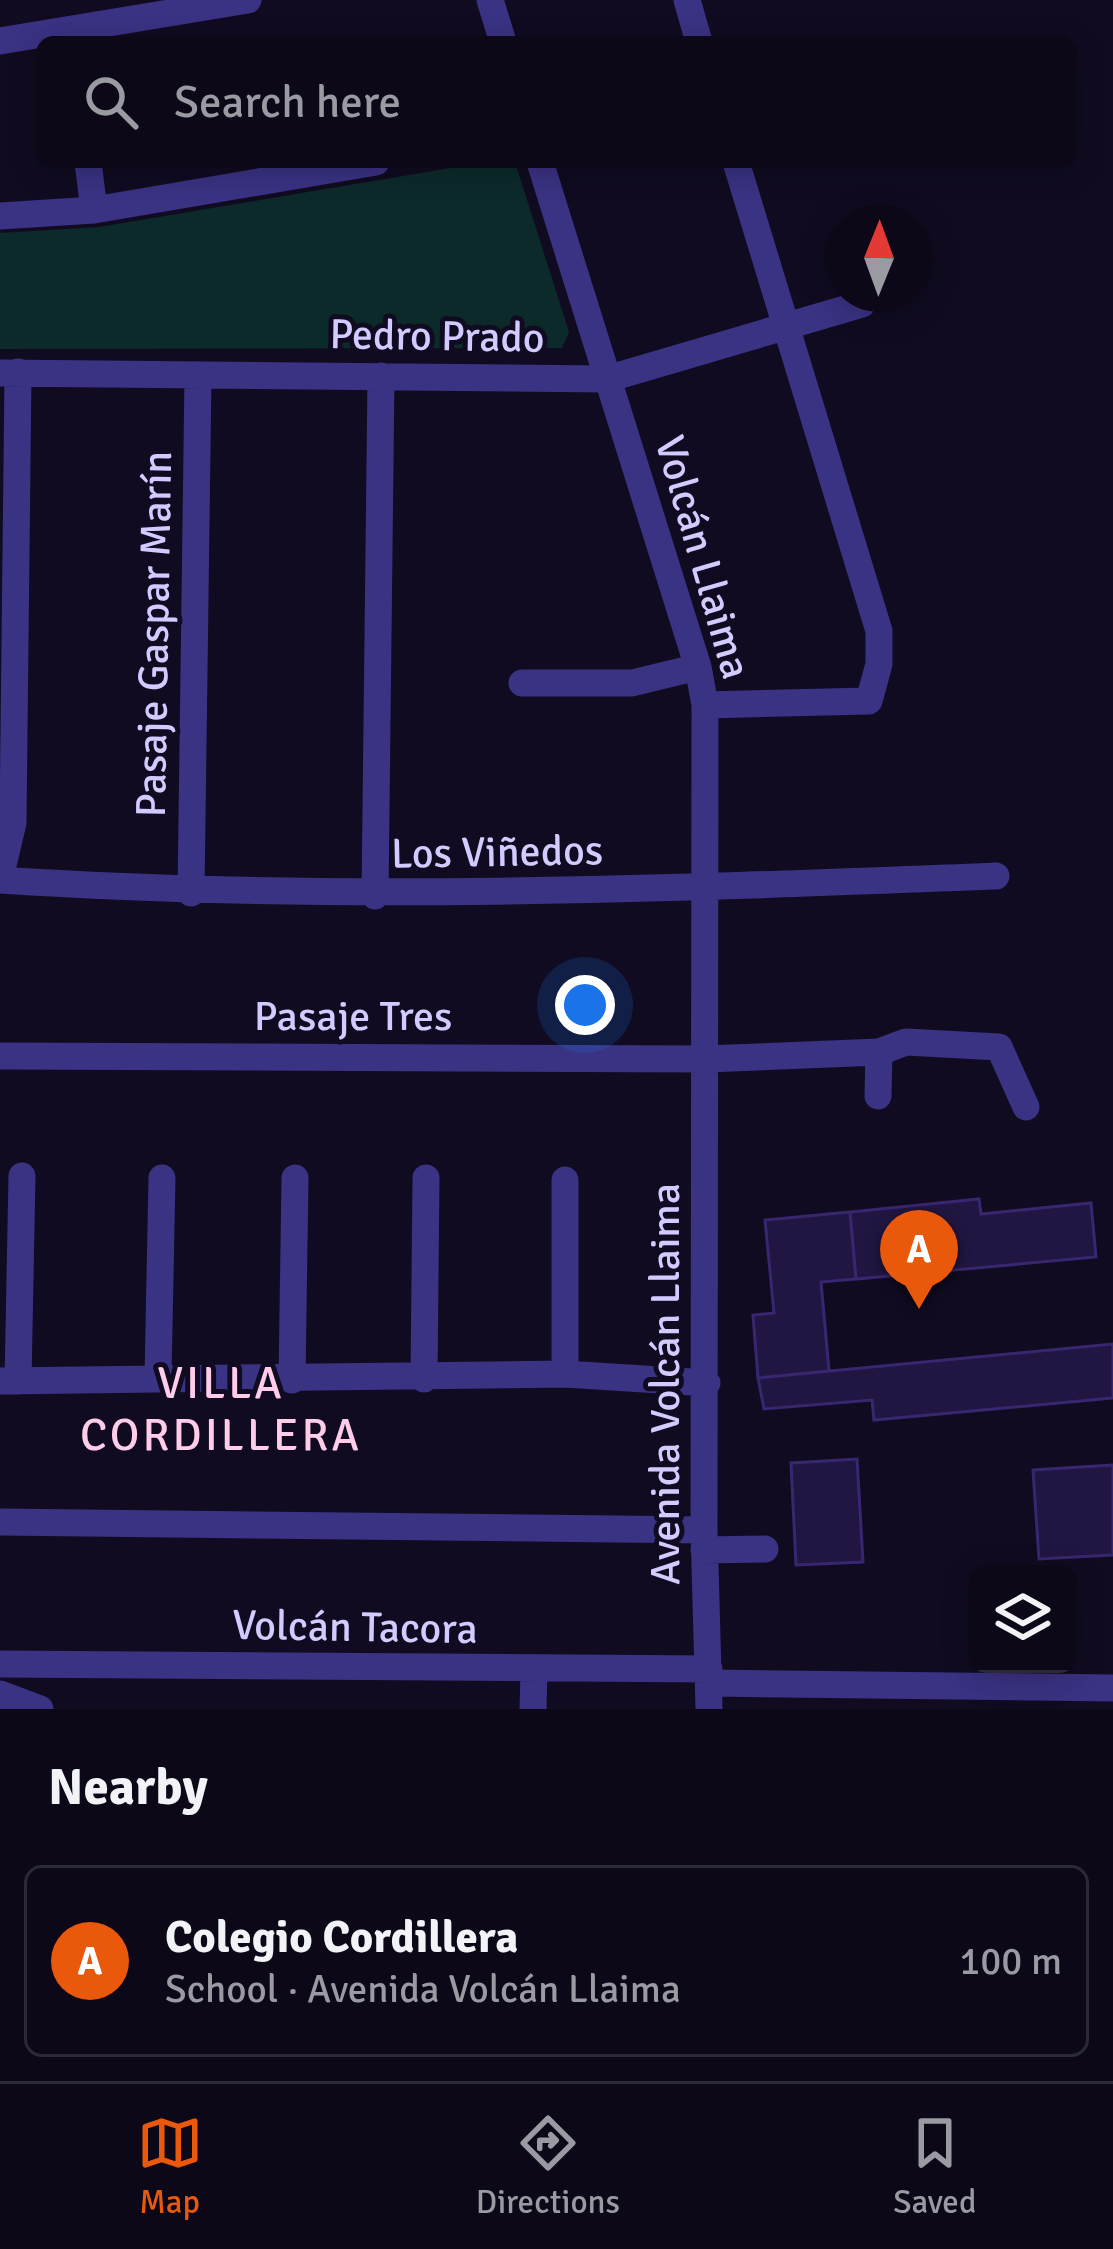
<!DOCTYPE html>
<meta charset="utf-8">
<style>
:root{--surface:#0c0818;--page:#151121;--text:#f1f3f6;--muted:#9a9aa2;--line:#2c2937;--accent:#ea580c}
body{margin:0;font-family:Signika,sans-serif;background:var(--page);color:var(--text)}
.controls{position:absolute;right:36px;bottom:36px;display:grid;overflow:hidden;border-radius:18px;box-shadow:0 6px 30px #0003}
.controls button{width:108px;height:108px;display:grid;place-items:center;padding:0;border:0;border-bottom:3px solid var(--line);background:var(--surface);color:var(--text);font:60px sans-serif}
.compass{position:absolute;left:825px;top:204px;width:108px;height:108px;border-radius:50%;background:var(--surface);box-shadow:0 6px 30px #0003;rotate:1deg}
.you{position:absolute;left:585px;top:1005px;width:42px;height:42px;margin:-30px;border:9px solid #fff;border-radius:50%;background:#1a73e8;box-shadow:0 0 0 18px #1a73e833}
.badge{display:grid;place-items:center;width:78px;height:78px;border-radius:50%;background:var(--accent);color:#fff;font-size:39px;font-weight:700}
.pin{position:absolute;translate:-50% -99px;filter:drop-shadow(0 3px 6px #0008)}
.pin::after{content:'';position:absolute;top:63px;width:42px;height:36px;background:inherit;clip-path:polygon(0 0,100% 0,50% 100%)}
.list{margin:0;padding:0;list-style:none}
h2{display:flex;justify-content:space-between;align-items:center;height:156px;margin:0;padding:0 48px;font-size:51px}
h2 small{font-size:39px;font-weight:400;color:var(--muted)}
.list li{display:grid;grid-template-columns:78px 1fr auto;gap:36px;align-items:center;box-sizing:border-box;height:192px;margin:0 24px 24px;padding:0 24px;border:3px solid var(--line);border-radius:18px}
.list b{display:block;font-size:45px;white-space:nowrap}
.list p{margin:0;font-size:39px;white-space:nowrap;color:var(--muted)}
.list em{font-size:39px;font-style:normal;color:var(--muted)}
.icon{flex:none;width:66px;height:66px;fill:none;stroke:currentColor;stroke-width:2;stroke-linecap:round;stroke-linejoin:round}
.map{position:relative;flex:none;width:1113px;height:1709px;overflow:hidden}
.search{position:absolute;background:var(--surface);box-shadow:0 6px 30px #0003;left:36px;right:36px;top:36px;height:132px;display:flex;align-items:center;gap:30px;box-sizing:border-box;padding:0 42px;border-radius:18px;color:var(--muted);font-size:45px}
.sheet{height:372px;background:var(--surface)}
nav{display:flex;justify-content:space-around;align-items:center;box-sizing:border-box;height:168px;border-top:3px solid var(--line);background:var(--surface);font-size:33px;color:var(--muted)}
nav a{display:grid;justify-items:center;gap:6px}
nav .on{color:var(--accent)}
.map>svg:first-child{display:block}
.green{fill:#0d2a2a}
.building{fill:#211642;stroke:#392670;stroke-width:3}
.lines{fill:none;stroke-linecap:round;stroke-linejoin:round}
.minor{stroke:#3a3283;stroke-width:27}
.labels{text-anchor:middle;stroke-width:10;stroke-linejoin:round;paint-order:stroke}
.street-label{font-size:42px;fill:#d3caff;stroke:#100b20}
.neighbourhood-label{font-size:45px;letter-spacing:3px;fill:#ffcce9;stroke:#100b20}
</style>
<div class="map">
<svg width="1113" height="1709" viewBox="0 0 1113 1709">
<rect width="100%" height="100%" fill="#100b20"/>
<!-- green -->
<path class="green" d="M486 162H515L569 332 562 348 0 349V233L99 227Z"/>
<!-- building -->
<path class="building" d="M979 1199 981 1214 1091 1203 1096 1257 856 1279 850 1212Z
M850 1212 856 1279 821 1282 829 1371 758 1378 753 1315 774 1313 765 1220Z
M1113 1344V1398L874 1420 872 1400 764 1409 758 1378Z
M857 1459 863 1562 796 1565 791 1463Z
M1113 1465V1555L1039 1559 1033 1470Z"/>
<g class="lines">
<!-- minor -->
<path class="minor" d="M490 0 503 42
M687 0 699 42
M0 41 248 0
M88 162 94 210
M540 162 698 667 705 705 704 1530 709 1709
M0 216 94 210 376 162
M0 373 607 379 862 304
M522 683H632L698 667
M705 705 869 701 879 664V631L736 162
M0 878 13 823 18 372
M0 880C333 902 663 889 996 876
M191 893 198 376
M375 896 381 376
M0 1056 706 1059 879 1052 906 1042 999 1047 1026 1107
M878 1096 879 1052
M565 1180V1374
M158 1376 162 1178
M424 1379 426 1178
M292 1380 295 1178
M0 1381 565 1374 707 1383
M18 1381 22 1176
M0 1522 704 1530
M704 1550 765 1549
M0 1664 709 1669
M709 1683 1113 1688
M0 1694 40 1709
M533 1709 534 1670"/>
</g>
<g class="labels">
<!-- street labels -->
<g class="street-label">
<text transform="translate(437 335) rotate(1)" y="15">Pedro Prado</text>
<text transform="translate(704 557) rotate(74)" y="15">Volcán Llaima</text>
<text transform="translate(153 634) rotate(-89)" y="15">Pasaje Gaspar Marín</text>
<text transform="translate(497 851) rotate(-1)" y="15">Los Viñedos</text>
<text x="353" y="1030">Pasaje Tres</text>
<text transform="translate(664 1384) rotate(-90)" y="15">Avenida Volcán Llaima</text>
<text transform="translate(355 1626) rotate(1)" y="15">Volcán Tacora</text>
</g>
<!-- neighbourhood labels -->
<g class="neighbourhood-label">
<text x="221" y="1398">VILLA<tspan x="221" dy="52">CORDILLERA</tspan></text>
</g>
</g>
</svg>
<div class="controls">
<button><svg class="icon" aria-label="layers" viewBox="0 0 24 24"><path d="M12 4l9 5-9 5-9-5zM3 14l9 5 9-5"/></svg></button>
</div>
<svg class="compass" viewBox="-18 -18 36 36"><path d="M0-13l5 13h-10z" fill="#e53935"/><path d="M0 13l5-13h-10z" fill="#9a9aa2"/></svg>
<div class="you"></div>
<div class="pin badge" style="left:919px;top:1309px">A</div>
<div class="search"><svg class="icon" aria-label="search" viewBox="0 0 24 24"><circle cx="10" cy="10" r="6"/><path d="M15 15l6 6"/></svg>Search here</div>
</div>
<section class="sheet">
<h2>Nearby<small></small></h2>
<ul class="list">
<li><span class="badge">A</span><div><b>Colegio Cordillera</b><p>School · Avenida Volcán Llaima</p></div><em>100 m</em></li>
</ul>
</section>
<nav>
<a class="on"><svg class="icon" aria-label="map" viewBox="0 0 24 24"><path d="M3 6l6-2 6 2 6-2v14l-6 2-6-2-6 2zM9 4v14M15 6v14"/></svg>Map</a>
<a><svg class="icon" aria-label="directions" viewBox="0 0 24 24"><path d="M12 3l9 9-9 9-9-9zM9 14v-3h6M13 9l2 2-2 2"/></svg>Directions</a>
<a><svg class="icon" aria-label="saved" viewBox="0 0 24 24"><path d="M7 4h10v16l-5-4-5 4z"/></svg>Saved</a>
</nav>
